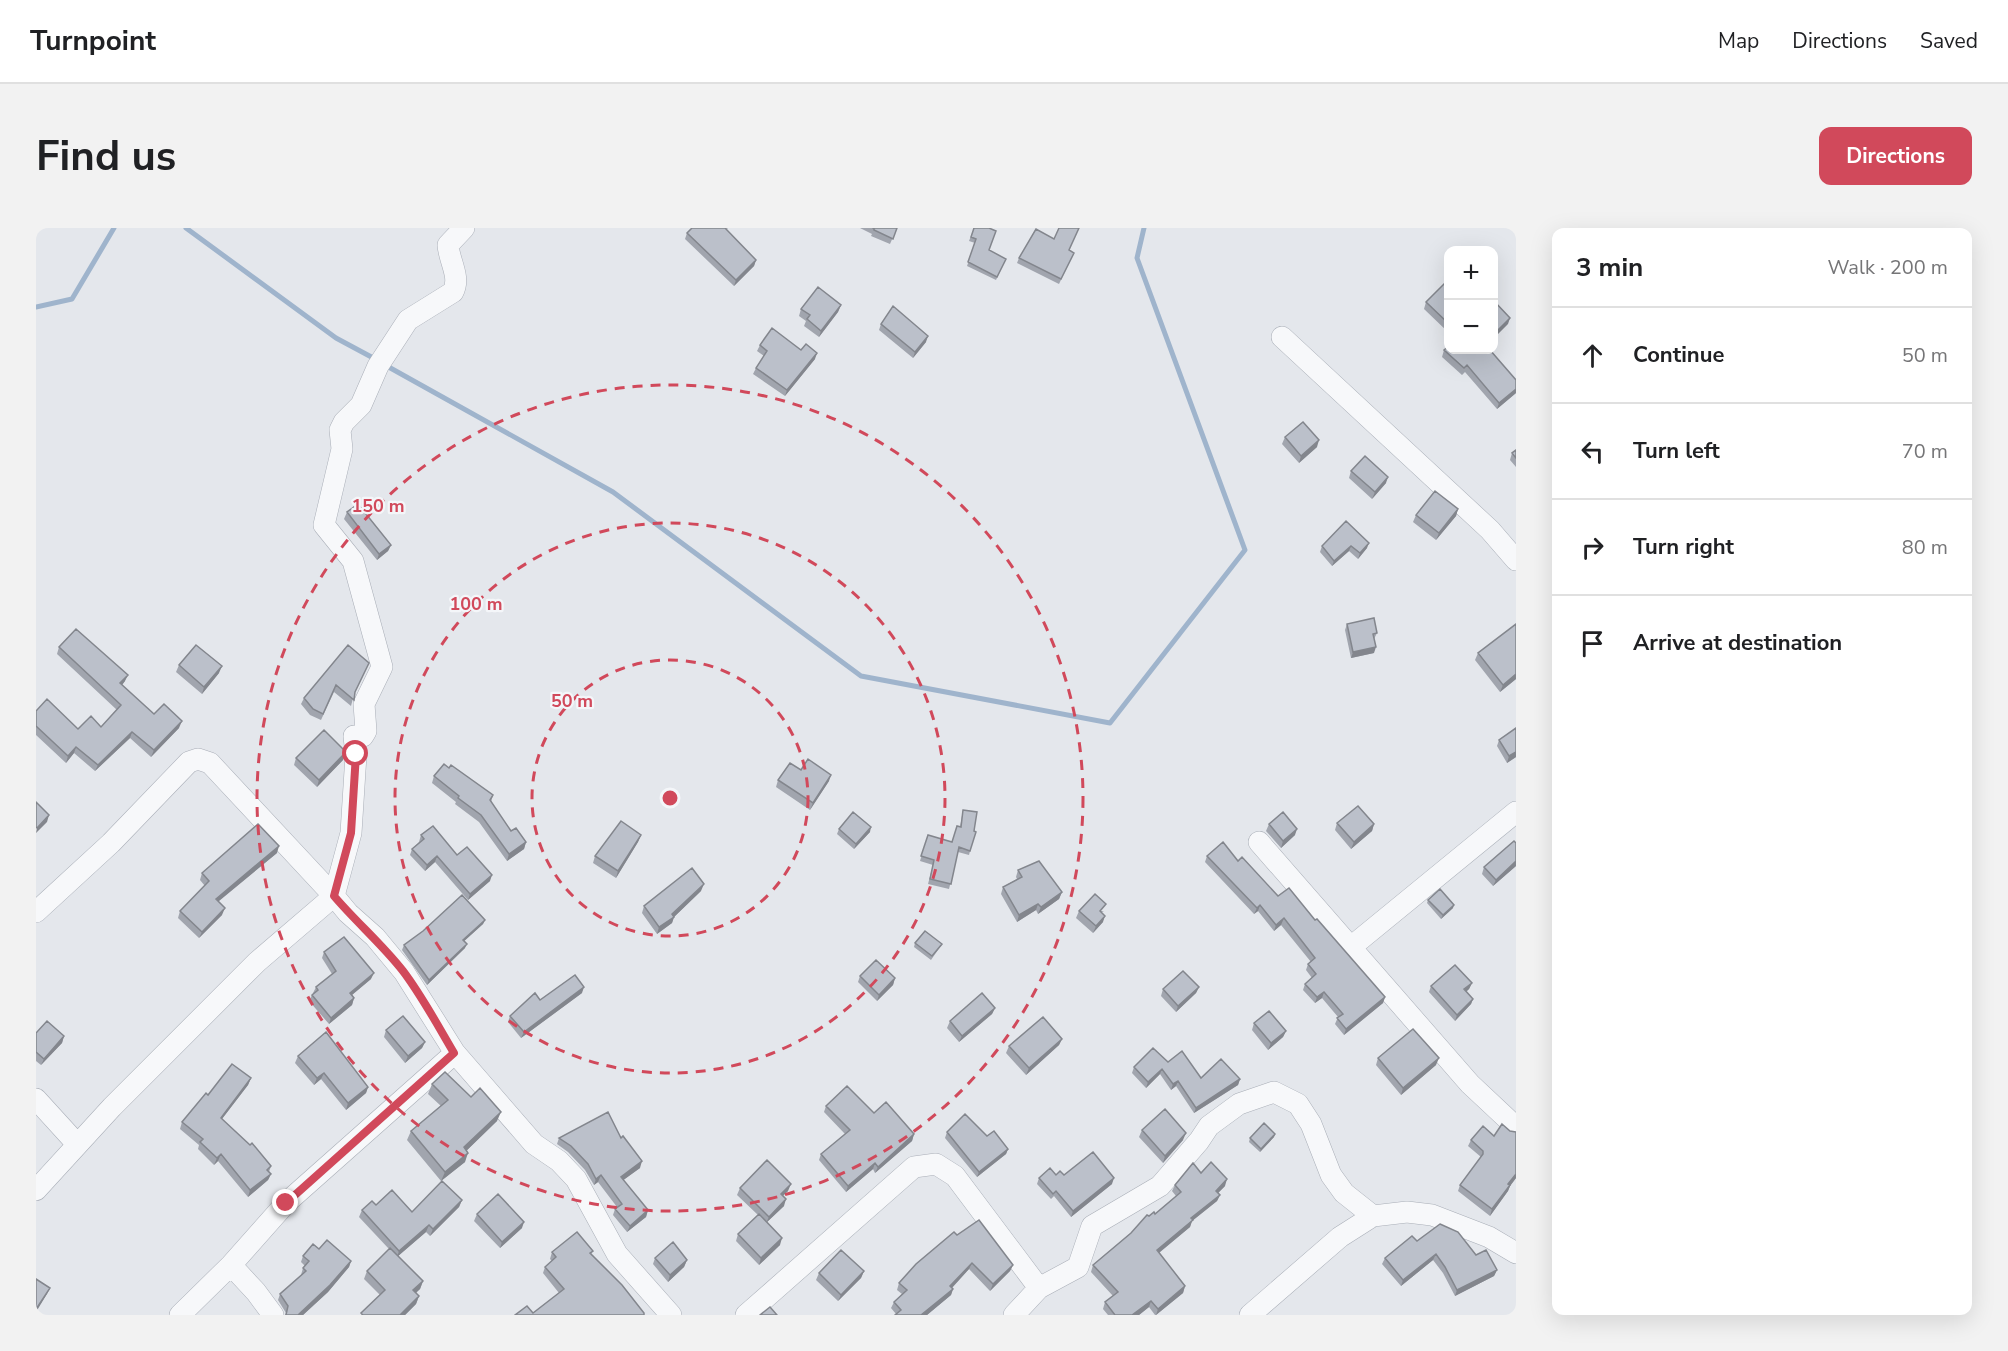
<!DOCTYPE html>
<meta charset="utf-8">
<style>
:root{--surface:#fff;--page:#f2f2f2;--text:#202124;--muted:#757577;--line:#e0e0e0;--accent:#d1495b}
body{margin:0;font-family:"Nunito Sans",sans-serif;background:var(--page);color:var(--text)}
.controls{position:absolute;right:18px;top:18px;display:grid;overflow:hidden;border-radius:12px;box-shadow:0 6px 24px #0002}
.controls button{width:54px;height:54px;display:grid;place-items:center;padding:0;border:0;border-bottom:2px solid var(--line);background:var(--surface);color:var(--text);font:30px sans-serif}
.stop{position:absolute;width:18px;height:18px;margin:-14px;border:4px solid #d1495b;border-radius:50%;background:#fff}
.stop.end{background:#d1495b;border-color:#fff;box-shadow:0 2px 6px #0008}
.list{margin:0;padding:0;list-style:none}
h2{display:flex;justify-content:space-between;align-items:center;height:78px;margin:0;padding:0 24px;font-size:26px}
h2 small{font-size:20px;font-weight:400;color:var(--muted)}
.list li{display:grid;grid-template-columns:39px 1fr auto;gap:18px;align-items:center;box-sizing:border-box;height:96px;padding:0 24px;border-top:2px solid var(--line)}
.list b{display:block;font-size:22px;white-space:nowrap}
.list em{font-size:20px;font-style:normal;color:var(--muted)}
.icon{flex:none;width:33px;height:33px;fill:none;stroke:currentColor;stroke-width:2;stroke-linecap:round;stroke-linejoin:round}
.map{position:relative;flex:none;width:1480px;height:1087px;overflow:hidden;border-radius:12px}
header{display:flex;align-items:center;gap:36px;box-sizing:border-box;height:84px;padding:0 30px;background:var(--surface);border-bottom:2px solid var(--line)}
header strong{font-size:28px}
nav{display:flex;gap:33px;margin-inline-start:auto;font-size:21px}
.intro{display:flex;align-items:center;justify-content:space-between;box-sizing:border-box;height:144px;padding:0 36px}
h1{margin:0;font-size:42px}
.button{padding:15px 27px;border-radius:12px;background:var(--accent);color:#fff;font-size:21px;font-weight:700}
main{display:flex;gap:36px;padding:0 36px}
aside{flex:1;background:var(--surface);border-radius:12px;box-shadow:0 6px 24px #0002}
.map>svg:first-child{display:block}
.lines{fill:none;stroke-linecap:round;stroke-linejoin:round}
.stream{stroke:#9fb4cc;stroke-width:5}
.minor-casing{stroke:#a9aeb7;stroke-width:22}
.minor{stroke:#f7f8fa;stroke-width:21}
.wall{fill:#a1a5ae}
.shaded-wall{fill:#83868d}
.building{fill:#bbc0ca;stroke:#83868d;stroke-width:1.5}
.route{stroke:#d1495b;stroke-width:8}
.ring{fill:none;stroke:#d1495b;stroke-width:3;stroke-dasharray:10 8}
.centre{fill:#d1495b;stroke:#f4f6f9;stroke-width:3}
.ring-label{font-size:18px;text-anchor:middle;font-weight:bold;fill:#d1495b;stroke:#f4f6f9;stroke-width:4.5;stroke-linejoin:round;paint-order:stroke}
</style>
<header>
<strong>Turnpoint</strong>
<nav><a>Map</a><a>Directions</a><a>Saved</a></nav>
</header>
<div class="intro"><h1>Find us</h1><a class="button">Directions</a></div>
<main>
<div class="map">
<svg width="1480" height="1087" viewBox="0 0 1480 1087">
<rect width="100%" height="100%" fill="#e4e7ec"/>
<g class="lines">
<!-- stream -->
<path class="stream" d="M150 0 300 110 341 132
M0 79 36 71 78 0
M349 137 577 264 825 448 1074 495 1209 322 1101 30 1108 0"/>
<defs>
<path id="minor" d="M428 0 412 17C413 33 425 49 417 64L372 92 342 138 325 177 308 194 304 202 306 221 288 297 317 333 346 439 328 476 330 503 327 508H318L320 527 315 605 298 668 312 685 339 709 368 744 419 825 498 916 523 933 540 951 581 1026 635 1087
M1246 109 1454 302 1480 332
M1223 614 1434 856 1480 899
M0 684 75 615 153 534 162 531 174 535 298 668 221 734 76 879 0 962
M1315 719 1480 584
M0 871 41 916
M195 1037 220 1064 237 1087
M144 1087 195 1037 250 975 419 825
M710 1087 878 939 900 936 919 948 1003 1060
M978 1087 1003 1060 1042 1039 1056 998 1124 958 1163 913 1173 898 1203 876 1238 864 1262 876 1275 896 1295 947 1308 965 1337 988
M1214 1087 1304 1009 1337 988 1371 984 1396 987 1453 1009 1480 1025"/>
</defs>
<!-- minor casing -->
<use href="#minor" class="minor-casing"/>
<!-- minor -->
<use href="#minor" class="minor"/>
</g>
<!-- wall -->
<path class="wall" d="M692 0 690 2 720 32 718 38 698 58 649 11 651 5Z
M824 0H861L854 16 835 8 836 6Z
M938 0 953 22 970 31 960 52 931 38 939 15 933 13Z
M1038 25 1023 56 981 35 983 30Z
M1413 51V105L1388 81 1390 74Z
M805 77 802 84 783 109 768 98 770 93 763 88 765 81Z
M845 96 890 114 877 130 843 102Z
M724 117 765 122 779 131 749 168 717 146 720 140 728 128 721 123Z
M1408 122 1480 152V165L1461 181 1429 144 1426 147 1406 129Z
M1249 209 1281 219 1263 235 1246 216Z
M1480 222V239L1474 232 1476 225Z
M1315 243 1350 255 1336 271 1313 250Z
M1422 281 1420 288 1400 312 1377 294 1380 287Z
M311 284 355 317 352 323 341 332 308 291Z
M1310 293 1331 320 1322 331 1313 323 1296 338 1284 324 1286 318Z
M1311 396 1341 405 1338 411V425L1315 430 1309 402Z
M1480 396V451L1464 464 1439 432 1442 425Z
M23 419 89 453 86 457 118 486 143 500 115 529 94 510 59 543 38 525 30 535 0 507V483L42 501 65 499 81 482 21 426Z
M333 435 318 466 315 478 298 464 285 492 274 487 265 476 268 470Z
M143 437 183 445 166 466 140 444Z
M1480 500V529L1471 535 1461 518 1463 512Z
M309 525 307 532 281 559 258 537 260 530Z
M413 540 457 567 455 574 475 603 490 614 488 621 471 633 443 594 419 576 420 574 396 555 398 548Z
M765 542 793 553 774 582 740 559 742 552Z
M927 582 934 623 933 627 922 624 913 661 892 656 897 637 884 633 892 607 916 614 924 599Z
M1301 595 1338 596 1336 603 1315 621 1299 602Z
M1233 596 1259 607 1245 620 1230 603Z
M803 601 834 604 818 621 801 606Z
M385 607 421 627 454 653 432 672 399 634 389 643 374 627 376 621 383 614Z
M605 607 602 614 580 650 557 635 559 628Z
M1480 615V638L1457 658 1446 646 1448 639Z
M241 625 182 673 186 687 163 710 142 690 144 683 169 658 164 652 166 645Z
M1171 628 1202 633 1242 668 1279 692 1349 769 1347 775 1308 807 1299 796 1302 789 1286 770 1279 775 1267 762 1269 756 1276 750 1270 742 1272 736 1275 734 1245 697 1238 703 1222 683 1218 686 1169 634Z
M982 642 1026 664 1023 671 1002 686 1000 682 981 694 965 666 967 659 981 651 980 649Z
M665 663 638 689 636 695 621 706 606 685 608 678Z
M1392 672 1417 680 1405 691 1391 675Z
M1043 683H1068L1066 684 1067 694 1057 705 1040 690Z
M449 692 447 696 428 713 429 720 391 757 366 722 368 717Z
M879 715 906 716 904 719 895 732 878 719Z
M288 724 335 751 316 767 318 770 316 777 293 796 273 773 280 759 296 746 286 730Z
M824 748 859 750 857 757 841 773 822 754Z
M1436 755 1433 761 1430 764 1437 771 1435 776 1419 793 1393 764 1395 758Z
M1163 759 1160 765 1140 784 1125 768 1127 761Z
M546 765 485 810 472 794 474 788 504 772Z
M959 780 956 786 923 814 911 800 914 793Z
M1218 795 1250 803 1247 809 1232 822 1216 802Z
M350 802 389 814 386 820 369 835 348 809Z
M0 805 28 808 26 815 5 837 0 833Z
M1026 811 1023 817 990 847 970 825 973 818Z
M262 828 332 859 330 865 310 882 285 851 278 857 259 835Z
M1342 830 1400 837 1365 867 1340 837Z
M1132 834 1165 850 1204 851 1202 857 1158 885 1140 858 1135 862 1124 846 1110 860 1096 845 1098 839Z
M215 850 212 857 186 891 235 938 233 944 235 946 232 952 212 969 182 933 178 937 162 921 163 917 144 901 146 894 172 867Z
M396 856 435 869 461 893 430 923 429 934 405 953 371 912 375 903 405 878 392 866Z
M790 878 838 885 878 906 876 913 839 945 837 941 810 964 783 932 785 926 809 906 788 884Z
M1106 902 1147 912 1127 935 1103 909Z
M1474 903 1480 904V950L1474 958 1472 963 1454 988 1422 963 1424 957 1445 929 1432 918 1435 912 1458 908Z
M911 904 951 908 972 921 970 926 941 949 909 910Z
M1239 906 1238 909 1224 924 1213 914 1214 910Z
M523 910H585L604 940 587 952 612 982 610 989 591 1004 577 987 579 981 581 979 562 954 558 957 549 942 532 924 521 916Z
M1165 945 1189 958 1182 965 1184 967 1181 973 1156 993 1154 999 1123 1025 1149 1058 1147 1065 1120 1087H1119L1113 1079 1103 1087H1072L1067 1081 1069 1074 1077 1068 1055 1044 1057 1037 1095 1005 1113 988 1119 986 1140 968 1136 963 1139 957Z
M1020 947H1028L1076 956 1035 989 1018 968 1015 971 1001 956 1003 950Z
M704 960 752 963 747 968 748 978 731 994 744 1017 723 1037 700 1013 702 1006 722 987 701 967Z
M426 972 423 979 394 1008 390 1004 362 1028 387 1053 384 1061 380 1065 383 1068 380 1076 369 1087H325L344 1067 328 1051 331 1043 353 1021 323 989 326 982 340 977 376 984Z
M441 986 486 1000 464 1020 438 993Z
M921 1007 977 1037 974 1043 954 1063 933 1041 916 1060 917 1061 915 1067 891 1087H859L860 1086 855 1080 858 1074 866 1066 861 1062 863 1055Z
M1381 1013 1440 1027 1461 1042 1458 1048 1419 1068 1407 1045 1397 1032 1365 1058 1346 1036 1349 1030Z
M283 1021 315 1033 313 1039 292 1064 267 1087H249L250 1085 242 1072 244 1066 265 1047 267 1040 269 1038 265 1034 267 1028Z
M557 1023 555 1027 586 1057 497 1085 523 1065 507 1045 509 1039 516 1033 514 1031 516 1024Z
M619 1030 651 1032 648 1039 632 1054 617 1036Z
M828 1043 825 1050 802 1073 780 1052 783 1045Z"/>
<!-- shaded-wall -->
<path class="shaded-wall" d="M720 32 718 38 698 58 700 52Z
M805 77 802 84 783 109 785 103Z
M1474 90 1472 96 1458 110V106Z
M892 108 890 114 877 130 879 124Z
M781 125 779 131 749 168 751 162Z
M1480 161V165L1461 181 1463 175Z
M1283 212 1281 219 1263 235 1265 228Z
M1352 249 1350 255 1336 271 1339 264Z
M1422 281 1420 288 1400 312 1403 305Z
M1333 315 1331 320 1322 331 1324 325Z
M355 317 352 323 341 332 343 326Z
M1315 318 1313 323 1296 338 1298 333Z
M1340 419 1338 425 1315 430 1317 424Z
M186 438 183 445 166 466 168 459Z
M1480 446V451L1464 464 1467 457Z
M92 447 89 453 82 462 84 455Z
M146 493 143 500 115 529 118 522Z
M96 504 94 510 59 543 62 537Z
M40 519 38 525 30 535 32 528Z
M1480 524V529L1471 535 1473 528Z
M309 525 307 532 281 559 283 552Z
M795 547 793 553 774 582 777 575Z
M13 587 11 594 0 605 1 600Z
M1338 596 1336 603 1315 621 1318 614Z
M835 599 834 604 818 621 820 616Z
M1261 601 1259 607 1245 620 1247 613Z
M605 607 602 614 580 650 582 643Z
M490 614 488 621 471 633 473 626Z
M243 618 241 625 177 678 180 671Z
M401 628 399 634 389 643 391 637Z
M1480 633V638L1457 658 1460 652Z
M456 647 454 653 432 672 434 666Z
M668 656 665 663 638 689 636 695 621 706 623 699Z
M1026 664 1023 671 1002 686 1005 679Z
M1002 676 1000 682 981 694 983 687Z
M1224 677 1222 683 1218 686 1221 680Z
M1418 677 1417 680 1405 691 1407 687Z
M189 680 186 687 163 710 166 704Z
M1069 688 1067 694 1057 705 1060 698Z
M1248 690 1245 697 1238 703 1240 697Z
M449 692 447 696 425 716 427 712Z
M431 716 429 720 391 757 393 752Z
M338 745 335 751 311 771 314 765Z
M859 750 857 757 841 773 843 767Z
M1436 755 1433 761 1426 767 1428 761Z
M548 759 546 765 485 810 488 804Z
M1163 759 1160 765 1140 784 1142 778Z
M1288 764 1286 770 1279 775 1281 769Z
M1349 769 1347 775 1308 807 1310 801Z
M318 770 316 777 293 796 295 790Z
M1437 771 1435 776 1419 793 1421 787Z
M959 780 956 786 923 814 926 808Z
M1250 803 1247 809 1232 822 1235 815Z
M28 808 26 815 5 837 8 831Z
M1026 811 1023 817 990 847 993 840Z
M389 814 386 820 369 835 372 828Z
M1403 830 1400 837 1365 867 1367 860Z
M1126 841 1124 846 1110 860 1112 854Z
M288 845 285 851 278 857 281 850Z
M215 850 212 857 182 896 185 890Z
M1204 851 1202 857 1158 885 1160 880Z
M1142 853 1140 858 1135 862 1137 856Z
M332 859 330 865 310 882 312 875Z
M465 884 461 893 424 929 428 919Z
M1150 905 1147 912 1127 935 1129 928Z
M878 906 876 913 839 945 842 939Z
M1239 906 1238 909 1224 924 1225 921Z
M972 921 970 926 941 949 943 944Z
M432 925 429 934 405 953 409 944Z
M185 926 182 933 178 937 181 930Z
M606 933 604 940 582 956 585 949Z
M839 935 837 941 810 964 812 958Z
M235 946 232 952 212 969 214 962Z
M1480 946V950L1474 958 1472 963 1454 988 1456 981 1472 956Z
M565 947 562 954 558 957 560 951Z
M1078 950 1076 956 1035 989 1037 983Z
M1191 951 1189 958 1178 969 1180 963Z
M755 956 752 963 742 972 745 966Z
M1184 967 1181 973 1156 993 1154 999 1119 1028 1121 1022 1155 990Z
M750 971 748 978 730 995 733 989Z
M426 972 423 979 394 1008 397 1001Z
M612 982 610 989 591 1004 594 998Z
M488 994 486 1000 464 1020 466 1014Z
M393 997 390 1004 361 1029 363 1023Z
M746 1010 744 1017 723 1037 725 1030Z
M1400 1026 1397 1032 1365 1058 1367 1052Z
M651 1032 648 1039 632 1054 634 1047Z
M315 1033 313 1039 292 1064 267 1087H262Z
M936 1035 933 1041 912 1064 914 1058Z
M977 1037 974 1043 954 1063 957 1056Z
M1461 1042 1458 1048 1419 1068 1421 1062Z
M828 1043 825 1050 802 1073 805 1067Z
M387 1053 384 1061 374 1070 377 1062Z
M1149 1058 1147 1065 1120 1087 1122 1081Z
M14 1060 11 1066 0 1084V1081Z
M917 1061 915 1067 891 1087H885Z
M383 1068 380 1076 369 1087H364Z
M1115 1073 1113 1079 1103 1087H1096Z"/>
<!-- building -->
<path class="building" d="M656 0H689L720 32 700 52 651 5Z
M837 0H861L857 11 838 2V1Z
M938 0H953L960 3 953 22 970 31 961 49 932 34 940 11 935 9Z
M1023 0H1043L1033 22 1038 25 1025 51 983 30 1000 1 1018 11Z
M1413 51V96L1390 74Z
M782 59 805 77 785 103 771 91 774 87 765 81Z
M1458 73 1474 90 1458 106Z
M857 78 892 108 879 124 845 96Z
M736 100 765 122 770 116 781 125 751 162 720 140 731 123 724 117Z
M1413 118V122H1454L1480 152V161L1463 175 1431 137 1428 140 1408 122Z
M1267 194 1283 212 1265 228 1249 209Z
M1480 222V230L1476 225Z
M1329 228 1352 249 1339 264 1315 243Z
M1399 263 1422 281 1403 305 1380 287Z
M322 276 355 317 343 326 311 284Z
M1310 293 1333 315 1324 325 1315 318 1298 333 1286 318Z
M1338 390 1341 405 1337 406 1340 419 1317 424 1311 396Z
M1480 396V446L1467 457 1442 425Z
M40 401 92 447 84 455 118 486 128 476 146 493 118 522 96 504 62 537 40 519 32 528 0 498V483L11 471 42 501 55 488 65 499 85 477 23 419Z
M160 417 186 438 168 459 143 437Z
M312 417 333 435 319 464 318 472 300 457 287 486 277 481 268 470Z
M1480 500V524L1473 528 1463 512Z
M288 502 309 523V525L283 552 260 530Z
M772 531 795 547 777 575 742 552 754 535 765 542Z
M408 536 413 540 415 537 457 567 454 572 475 603 480 600 490 614 473 626 445 587 422 570 423 568 398 548Z
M0 574 13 587 1 600 0 599Z
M1322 578 1338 596 1318 614 1301 595Z
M927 582 941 584 938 603 940 604 934 623 923 619 915 656 894 651 898 632 885 628 892 607 916 614 921 598 925 599Z
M817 584 835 599 820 616 803 601Z
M1247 584 1261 601 1247 613 1233 596Z
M585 593 605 607 582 643 559 628Z
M222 596 243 618 180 671 189 680 166 704 144 683 173 653 166 645Z
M397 598 421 627 431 619 456 647 434 666 401 628 391 637 376 621 388 611 385 607Z
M1478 613 1480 615V633L1460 652 1448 639Z
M1187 614 1202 633 1206 629 1242 668 1253 660 1279 692 1281 691 1349 769 1310 801 1301 790 1307 786 1288 764 1281 769 1269 756 1280 746 1272 736 1279 730 1248 690 1240 697 1224 677 1221 680 1171 628Z
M1003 633 1026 664 1005 679 1002 676 983 687 967 659 986 649 982 642Z
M656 640 668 656 636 686 638 689 623 699 608 678Z
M1404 661 1418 677 1407 687 1392 672Z
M1059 666 1070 676 1064 683 1069 688 1060 698 1043 683Z
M426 667 449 692 427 712 431 716 393 752 368 717 387 703Z
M889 703 906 716 896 728 879 715Z
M308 709 338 745 314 765 318 770 295 790 276 767 282 762 280 759 300 743 288 724Z
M840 732 859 750 843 767 824 748Z
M1419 737 1436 755 1428 761 1437 771 1421 787 1395 758Z
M1147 743 1163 759 1142 778 1127 761Z
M539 747 548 759 488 804 474 788 499 765 504 772Z
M946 765 959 780 926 808 914 793Z
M1233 783 1250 803 1235 815 1218 795Z
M367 788 389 814 372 828 350 802Z
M1007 789 1026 811 993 840 973 818Z
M11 793 28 808 8 831 0 824V805Z
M1377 801 1403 830 1367 860 1342 830Z
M290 804 332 859 312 875 288 845 281 850 262 828Z
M1117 820 1132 834 1146 823 1165 850 1185 831 1204 851 1160 880 1142 853 1137 856 1126 841 1112 854 1098 839Z
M196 836 215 850 185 890 214 917 216 915 235 938 231 942 235 946 214 962 185 926 181 930 164 914 167 911 146 894 170 865 172 867Z
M409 844 435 869 444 860 465 884 428 919 432 925 409 944 375 903 412 872 396 856Z
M811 858 838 885 850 874 878 906 842 939 839 935 812 958 785 926 814 902 790 878Z
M1129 881 1150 905 1129 928 1106 902Z
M572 884 585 910 587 908 606 933 585 949 612 982 594 998 579 981 586 976 565 947 560 951 552 936 535 918 523 910Z
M929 886 951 908 958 903 972 921 943 944 911 904Z
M1228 895 1239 906 1225 921 1214 910Z
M1466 896 1474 903 1480 904V946L1472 956 1474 957 1456 981 1424 957 1447 926V923L1435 912 1447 898 1458 908Z
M1057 924 1078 950 1037 983 1020 963 1017 966 1003 950 1014 940 1020 947 1024 943 1028 947Z
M731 932 755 956 745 966 750 971 733 989 704 960Z
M1175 934 1191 951 1180 963 1184 967 1155 990 1157 992 1121 1022 1149 1058 1122 1081 1115 1073 1096 1087H1079L1069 1074 1082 1064 1057 1037 1095 1005 1111 987 1113 988 1118 984 1119 986 1145 964 1139 957 1157 935 1165 945Z
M406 953 426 972 397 1001 393 997 363 1023 326 982 336 973 340 977 356 962 376 984Z
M462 966 488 994 466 1014 441 986Z
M723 986 746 1010 725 1030 702 1006Z
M943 992 977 1037 957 1056 936 1035 914 1058 917 1061 885 1087H859L865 1082 858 1074 871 1062 863 1055 880 1036 918 1004 921 1007Z
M1404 996 1422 1004 1440 1027 1450 1022 1461 1042 1421 1062 1409 1039 1400 1026 1367 1052 1349 1030 1376 1008 1381 1013Z
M541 1004 557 1023 554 1025 586 1057 608 1085V1087H479L491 1078 497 1085 528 1061 509 1039 520 1029 516 1024Z
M291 1012 315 1033 294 1057 262 1087H250L252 1078 244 1066 270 1043 267 1040 273 1033 267 1028 277 1016 283 1021Z
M637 1014 651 1032 634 1047 619 1030Z
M354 1020 387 1053 377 1062 383 1068 364 1087H327L325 1085 349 1062 331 1043Z
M805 1022 828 1043 805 1067 783 1045Z
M0 1051 14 1060 0 1081Z
M734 1079 741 1087H724Z"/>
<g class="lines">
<!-- route -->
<path class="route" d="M250 975 418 825C402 798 386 768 367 743 346 716 320 694 298 668L315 605 320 526"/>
</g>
<!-- distance rings -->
<g class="ring">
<circle cx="634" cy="570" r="138"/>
<circle cx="634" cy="570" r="275"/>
<circle cx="634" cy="570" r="413"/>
</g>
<circle cx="634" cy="570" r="9" class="centre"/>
<g class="ring-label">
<text x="342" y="284">150 m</text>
<text x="440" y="382">100 m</text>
<text x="536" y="479">50 m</text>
</g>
</svg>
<div class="controls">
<button>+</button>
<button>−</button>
</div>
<div class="stop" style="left:320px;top:526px"></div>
<div class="stop end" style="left:250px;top:975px"></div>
</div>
<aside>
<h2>3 min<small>Walk · 200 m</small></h2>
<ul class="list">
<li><svg class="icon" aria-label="ahead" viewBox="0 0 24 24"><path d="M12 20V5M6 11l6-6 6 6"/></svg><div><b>Continue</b></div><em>50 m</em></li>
<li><svg class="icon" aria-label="left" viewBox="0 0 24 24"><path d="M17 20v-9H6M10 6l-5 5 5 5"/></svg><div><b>Turn left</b></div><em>70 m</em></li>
<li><svg class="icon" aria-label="right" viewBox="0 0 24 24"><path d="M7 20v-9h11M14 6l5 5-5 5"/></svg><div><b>Turn right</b></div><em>80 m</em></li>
<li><svg class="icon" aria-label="arrive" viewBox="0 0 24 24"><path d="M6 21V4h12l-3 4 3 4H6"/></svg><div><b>Arrive at destination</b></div></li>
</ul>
</aside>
</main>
